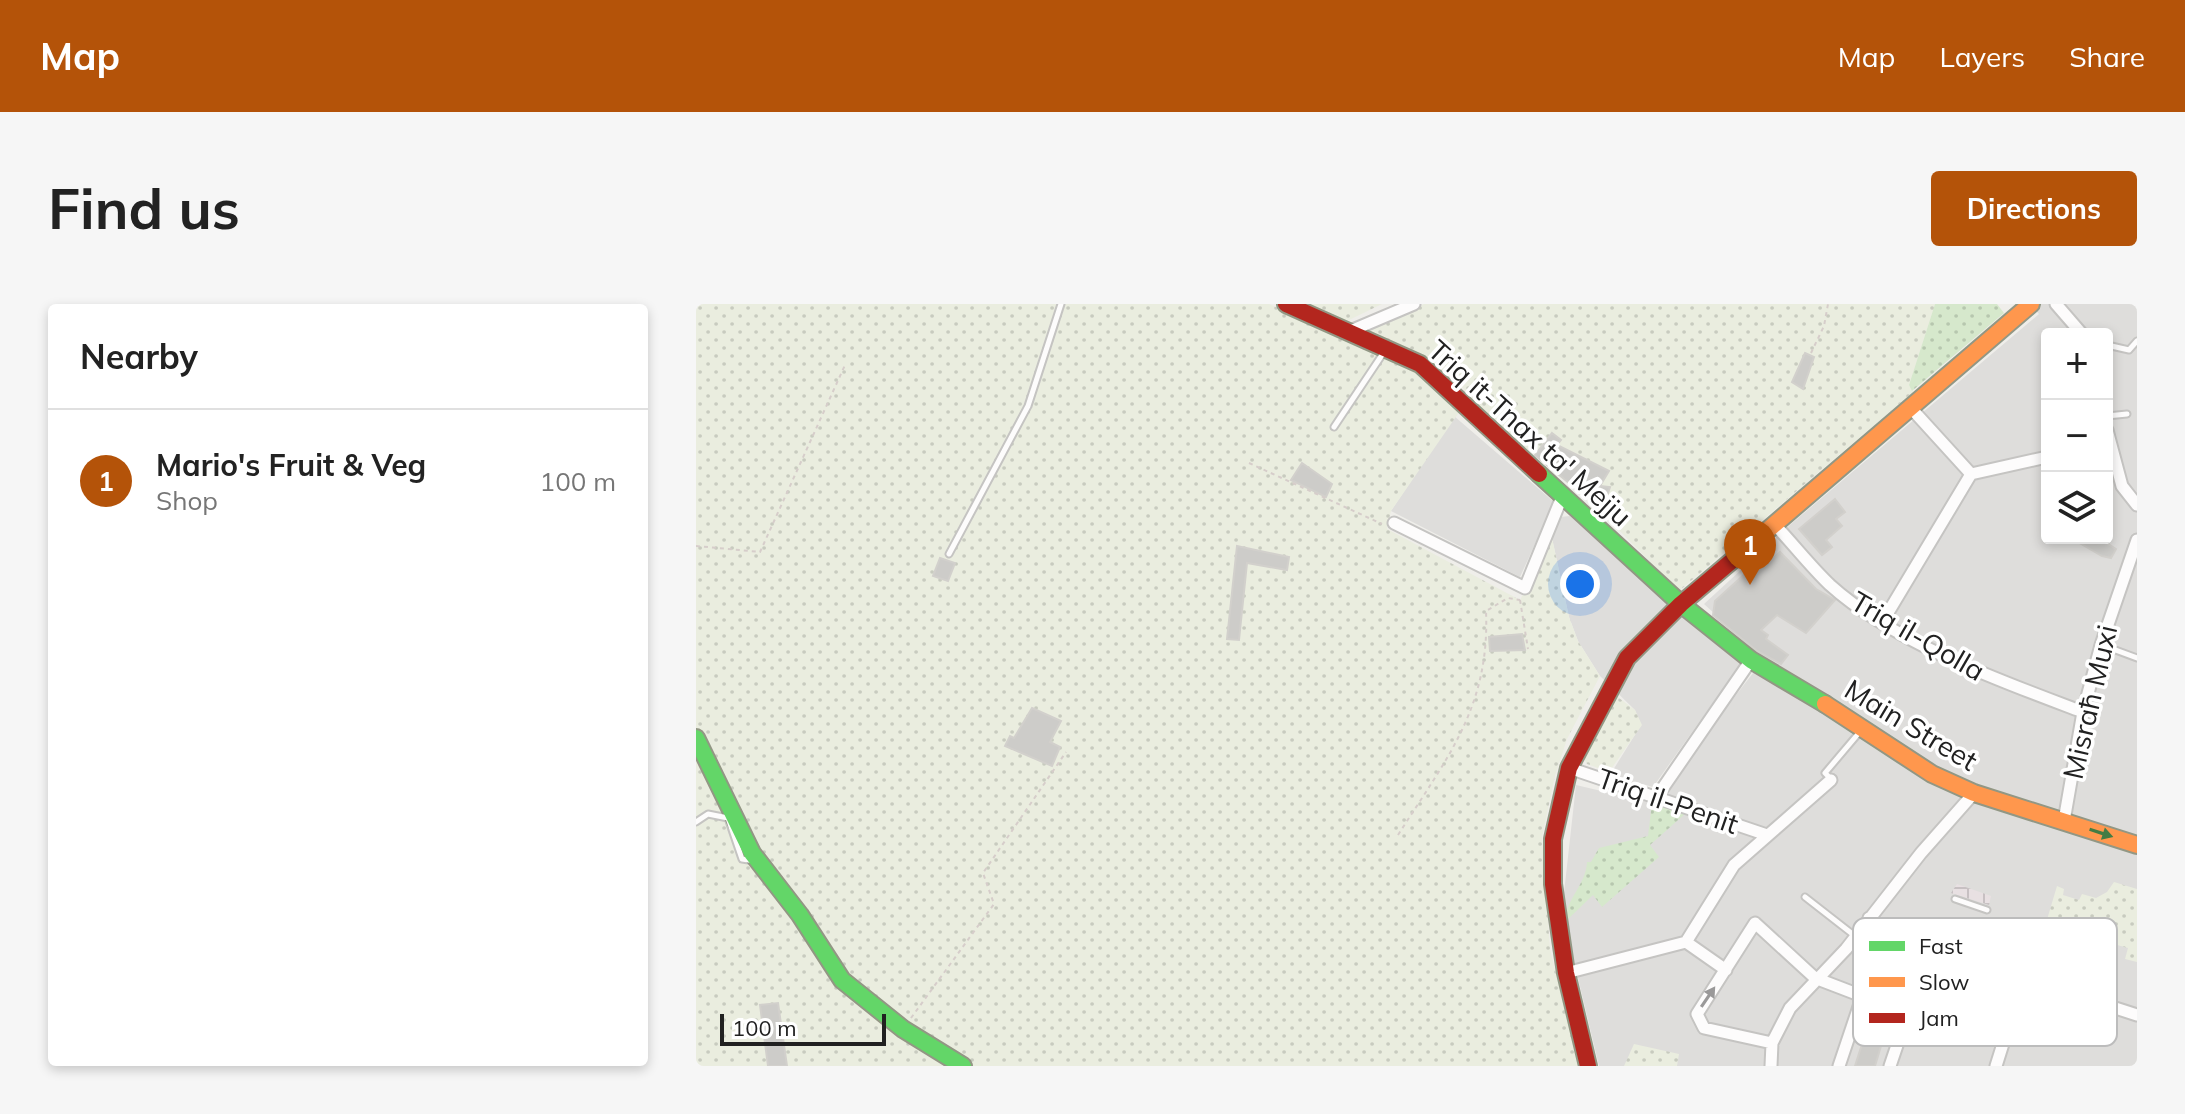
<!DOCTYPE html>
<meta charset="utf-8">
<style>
:root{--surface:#fff;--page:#f6f6f6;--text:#222;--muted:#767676;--line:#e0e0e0;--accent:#b45309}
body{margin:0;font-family:Mulish,sans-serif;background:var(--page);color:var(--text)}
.controls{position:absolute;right:24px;top:24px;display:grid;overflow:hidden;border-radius:8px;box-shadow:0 4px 12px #0003}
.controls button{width:72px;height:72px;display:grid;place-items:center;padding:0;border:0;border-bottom:2px solid var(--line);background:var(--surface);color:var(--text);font:40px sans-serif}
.scale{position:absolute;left:24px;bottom:20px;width:166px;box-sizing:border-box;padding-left:8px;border:4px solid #212121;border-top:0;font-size:22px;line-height:28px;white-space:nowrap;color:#212121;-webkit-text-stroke:6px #fff;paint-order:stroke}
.you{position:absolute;left:884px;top:280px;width:28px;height:28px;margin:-20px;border:6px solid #fff;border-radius:50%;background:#1a73e8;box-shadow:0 0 0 12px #1a73e833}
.badge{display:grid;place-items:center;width:52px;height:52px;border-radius:50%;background:var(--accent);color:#fff;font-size:26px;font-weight:700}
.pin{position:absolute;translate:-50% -66px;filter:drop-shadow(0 2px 4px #0008)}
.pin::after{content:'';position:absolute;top:42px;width:28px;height:24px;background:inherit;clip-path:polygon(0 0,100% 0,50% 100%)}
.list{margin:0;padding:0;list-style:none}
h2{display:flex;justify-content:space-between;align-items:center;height:104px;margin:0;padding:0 32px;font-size:34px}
h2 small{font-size:26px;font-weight:400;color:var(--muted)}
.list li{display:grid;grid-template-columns:52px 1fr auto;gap:24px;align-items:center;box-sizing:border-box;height:144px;padding:0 32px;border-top:2px solid var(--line)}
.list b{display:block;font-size:30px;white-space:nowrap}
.list p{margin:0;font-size:26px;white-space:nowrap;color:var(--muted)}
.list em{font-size:26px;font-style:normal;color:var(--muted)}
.icon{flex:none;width:44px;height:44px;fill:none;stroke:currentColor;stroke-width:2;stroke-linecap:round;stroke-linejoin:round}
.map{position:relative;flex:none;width:1441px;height:762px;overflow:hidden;border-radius:8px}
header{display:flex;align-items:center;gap:48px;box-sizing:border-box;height:112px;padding:0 40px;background:var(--accent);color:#fff}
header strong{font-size:38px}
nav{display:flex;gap:44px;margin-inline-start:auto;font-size:28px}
.intro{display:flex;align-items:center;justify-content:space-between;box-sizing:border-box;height:192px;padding:0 48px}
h1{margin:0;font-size:56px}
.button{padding:20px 36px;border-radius:8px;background:var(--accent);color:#fff;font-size:28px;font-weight:700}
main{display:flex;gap:48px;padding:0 48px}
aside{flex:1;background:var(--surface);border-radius:8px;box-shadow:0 4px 12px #0003}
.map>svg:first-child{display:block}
.residential{fill:#dedddb;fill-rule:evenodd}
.industrial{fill:url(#industrial-grid)}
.farmland{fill:url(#farmland-dots)}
.grass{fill:url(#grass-dots)}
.building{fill:#cdccc9;stroke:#d2d0cc;stroke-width:2}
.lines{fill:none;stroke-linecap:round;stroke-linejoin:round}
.lane-casing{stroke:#c5c4c2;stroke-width:9}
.street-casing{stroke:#c5c4c2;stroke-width:15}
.fast-casing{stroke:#929784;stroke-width:20}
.slow-casing{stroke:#929784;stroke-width:20}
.jam-casing{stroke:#929784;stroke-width:20}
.path{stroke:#d6cdca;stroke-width:2;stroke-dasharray:4 4;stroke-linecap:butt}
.lane{stroke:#fdfcfc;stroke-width:5}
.street{stroke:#fdfcfc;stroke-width:11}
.fast{stroke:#63d668;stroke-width:16}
.slow{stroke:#ff974d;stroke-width:16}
.jam{stroke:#b3261e;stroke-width:16}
.oneway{fill:#427c44}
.oneway2{fill:#9a9999}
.labels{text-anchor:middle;stroke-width:7;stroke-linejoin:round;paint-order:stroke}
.street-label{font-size:28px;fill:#212121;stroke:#fff}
.key{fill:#fff;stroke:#bcbcbc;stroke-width:2}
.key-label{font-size:22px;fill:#212121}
</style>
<header>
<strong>Map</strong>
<nav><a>Map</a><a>Layers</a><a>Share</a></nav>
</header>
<div class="intro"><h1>Find us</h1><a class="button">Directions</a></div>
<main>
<aside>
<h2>Nearby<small></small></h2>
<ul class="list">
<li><span class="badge">1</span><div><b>Mario's Fruit &amp; Veg</b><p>Shop</p></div><em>100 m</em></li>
</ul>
</aside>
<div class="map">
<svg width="1441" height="762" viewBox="0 0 1441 762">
<defs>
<pattern id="industrial-grid" width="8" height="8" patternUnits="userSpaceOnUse" patternTransform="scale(2)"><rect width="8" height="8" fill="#e8e0e2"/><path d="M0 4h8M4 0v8" fill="none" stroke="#c7c0c2"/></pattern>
<pattern id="farmland-dots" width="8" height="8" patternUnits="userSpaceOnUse" patternTransform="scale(2)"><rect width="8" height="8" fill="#eaeddf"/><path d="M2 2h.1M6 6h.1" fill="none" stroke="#c8cbbf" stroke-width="1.8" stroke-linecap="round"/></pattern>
<pattern id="grass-dots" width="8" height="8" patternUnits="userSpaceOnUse" patternTransform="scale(2)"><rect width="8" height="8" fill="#d6e8cc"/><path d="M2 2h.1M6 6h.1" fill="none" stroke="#b7c7af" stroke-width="1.8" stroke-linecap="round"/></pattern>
</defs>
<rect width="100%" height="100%" fill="#efeeea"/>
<!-- residential -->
<path class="residential" d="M1334 0H1441V762H903L866 607 880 481 956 499 1068 355 1008 300 1095 220 1343 10ZM1351 30H1411V234H1351Z
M758 112 858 198 824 273 695 207Z
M874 212 1046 358 957 483 914 471 945 421 939 406 904 372 882 337 873 313 856 234 864 213Z"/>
<!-- industrial -->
<path class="industrial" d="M1261 580 1295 592 1293 601 1255 589Z"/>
<!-- farmland -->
<path class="farmland" d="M0 0H573L716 61 766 104 695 207 691 225 824 296 856 234 873 313 882 337 904 372 871 435 859 472 846 533 854 645 883 762H0Z
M611 0H686L651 17Z
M728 0H1239L1213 81 1217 88 983 287 908 211 795 114 763 80 699 42 669 29Z
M919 391 939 406 946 421 913 468 891 460 887 453Z
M1418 578 1441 585V658L1429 655 1432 644 1414 639 1411 650 1347 629 1361 582 1368 585 1367 591 1383 596 1386 590 1400 594 1411 588Z
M938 740 983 750 981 762H928Z"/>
<!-- grass -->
<path class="grass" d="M1239 0H1301L1308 9 1216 87 1213 81Z
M956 499 990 509 954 541 963 553 906 603 897 591 869 618C870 594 890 581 891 558H895L903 544 952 532Z"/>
<!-- building -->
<path class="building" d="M1109 49 1118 53 1107 85 1096 78Z
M856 129 865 136 861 141 913 167 904 182 914 183 908 201 890 193 839 151Z
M606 159 636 180 630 193 595 176Z
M1139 195 1149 208 1140 215 1146 222 1130 236 1136 243 1126 251 1103 225Z
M1375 234H1403L1420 245 1415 254 1406 252Z
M541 242 593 253 591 266 551 259 543 336 531 335Z
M1084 248 1120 285 1139 296 1110 329 1081 311 1065 326 1072 331 1070 335 1092 351 1085 360 1061 347 1017 311 1019 297 1051 268 1056 274Z
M244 254 259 259 252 277 237 272Z
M826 330 829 346 794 347 793 333Z
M336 404 365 417 354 438 364 443 356 462 309 442 314 432 318 434Z
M1188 674 1206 680 1198 705 1192 703 1181 741 1185 742 1179 762H1159L1167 737 1161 735 1174 697 1179 699Z
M82 699 91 762H72L64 701Z"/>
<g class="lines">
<defs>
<path id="lane" d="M1411 41 1433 46 1441 37
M1411 112 1431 110
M638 123 688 48
M253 250 332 102 365 0
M1406 341 1441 354
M1134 474 1129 469 1162 430
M0 518 12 510 32 514 46 555 59 557
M1109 593 1159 632
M1259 595 1291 606
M1179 654 1183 625"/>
<path id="street" d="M1360 0 1386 30
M652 28 718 0
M1214 103 1275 170 1351 153
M1411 126 1426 182 1441 201
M698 219 829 284 866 193
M1080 222C1098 241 1115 263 1134 281 1198 339 1307 378 1387 408
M1187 317 1275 170
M873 464 1071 531
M962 491 1055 356
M1368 517 1387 408 1405 341 1441 236
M1173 614 1183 623 1234 644 1441 711
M990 638 1030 666
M870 669 990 638 1038 561 1135 476
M1076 739 1008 724 1001 710 1059 619 1119 674 1166 692
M1075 762 1076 739 1094 704 1150 645 1225 549 1278 489
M1143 762 1179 655 1210 667
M1194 762 1234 644
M1300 762 1328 673"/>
<path id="fast" d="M843 170 985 300 1055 356 1129 400
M0 434 56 549 104 611 146 676 207 725 267 762"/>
<path id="slow" d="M1045 249 1335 0
M1129 400 1236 470 1278 489 1441 541"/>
<path id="jam" d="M590 0 724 60 843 170
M892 762 870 669 857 580V535L873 464 931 354 985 300 1045 249"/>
</defs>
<!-- lane casing -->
<use href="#lane" class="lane-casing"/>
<!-- street casing -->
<use href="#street" class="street-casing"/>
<!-- fast casing -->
<use href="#fast" class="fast-casing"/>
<!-- slow casing -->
<use href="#slow" class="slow-casing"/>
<!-- jam casing -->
<use href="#jam" class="jam-casing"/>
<!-- path -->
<path class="path" d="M1115 49 1128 22 1132 0
M553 159 686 220
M0 242 64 248 149 61
M824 296 832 345
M702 531C751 454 794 403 790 307L812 294 824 296
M215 714 298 600 287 569 370 448"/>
<!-- lane -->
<use href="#lane" class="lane"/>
<!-- street -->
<use href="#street" class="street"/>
<!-- fast -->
<use href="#fast" class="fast"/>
<!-- slow -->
<use href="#slow" class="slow"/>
<!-- jam -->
<use href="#jam" class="jam"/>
</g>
<!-- one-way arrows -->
<defs><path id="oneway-solid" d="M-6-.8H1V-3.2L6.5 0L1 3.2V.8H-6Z" transform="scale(2)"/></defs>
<use class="oneway" href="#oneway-solid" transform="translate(1405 529) rotate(18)"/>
<use class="oneway2" href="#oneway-solid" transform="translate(1012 693) rotate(-56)"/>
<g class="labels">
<!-- street labels -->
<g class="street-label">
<text transform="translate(834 129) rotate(42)" y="10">Triq it-Tnax ta' Mejju</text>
<text transform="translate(1222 332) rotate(30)" y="10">Triq il-Qolla</text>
<text transform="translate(1394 398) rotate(-77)" y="10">Misraħ Muxi</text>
<text transform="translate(1215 421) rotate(31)" y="10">Main Street</text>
<text transform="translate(972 497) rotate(19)" y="10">Triq il-Penit</text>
</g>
</g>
<!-- legend -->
<rect x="1157" y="614" width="264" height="128" rx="12" class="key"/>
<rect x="1173" y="637" width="36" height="10" fill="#63d668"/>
<rect x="1173" y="673" width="36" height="10" fill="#ff974d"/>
<rect x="1173" y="709" width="36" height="10" fill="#b3261e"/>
<g class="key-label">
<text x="1223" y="650">Fast</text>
<text x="1223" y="686">Slow</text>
<text x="1223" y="722">Jam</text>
</g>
</svg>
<div class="controls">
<button>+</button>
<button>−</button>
<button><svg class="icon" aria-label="layers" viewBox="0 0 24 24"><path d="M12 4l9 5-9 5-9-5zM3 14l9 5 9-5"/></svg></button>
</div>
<div class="scale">100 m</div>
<div class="you"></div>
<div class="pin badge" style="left:1054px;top:281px">1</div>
</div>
</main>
